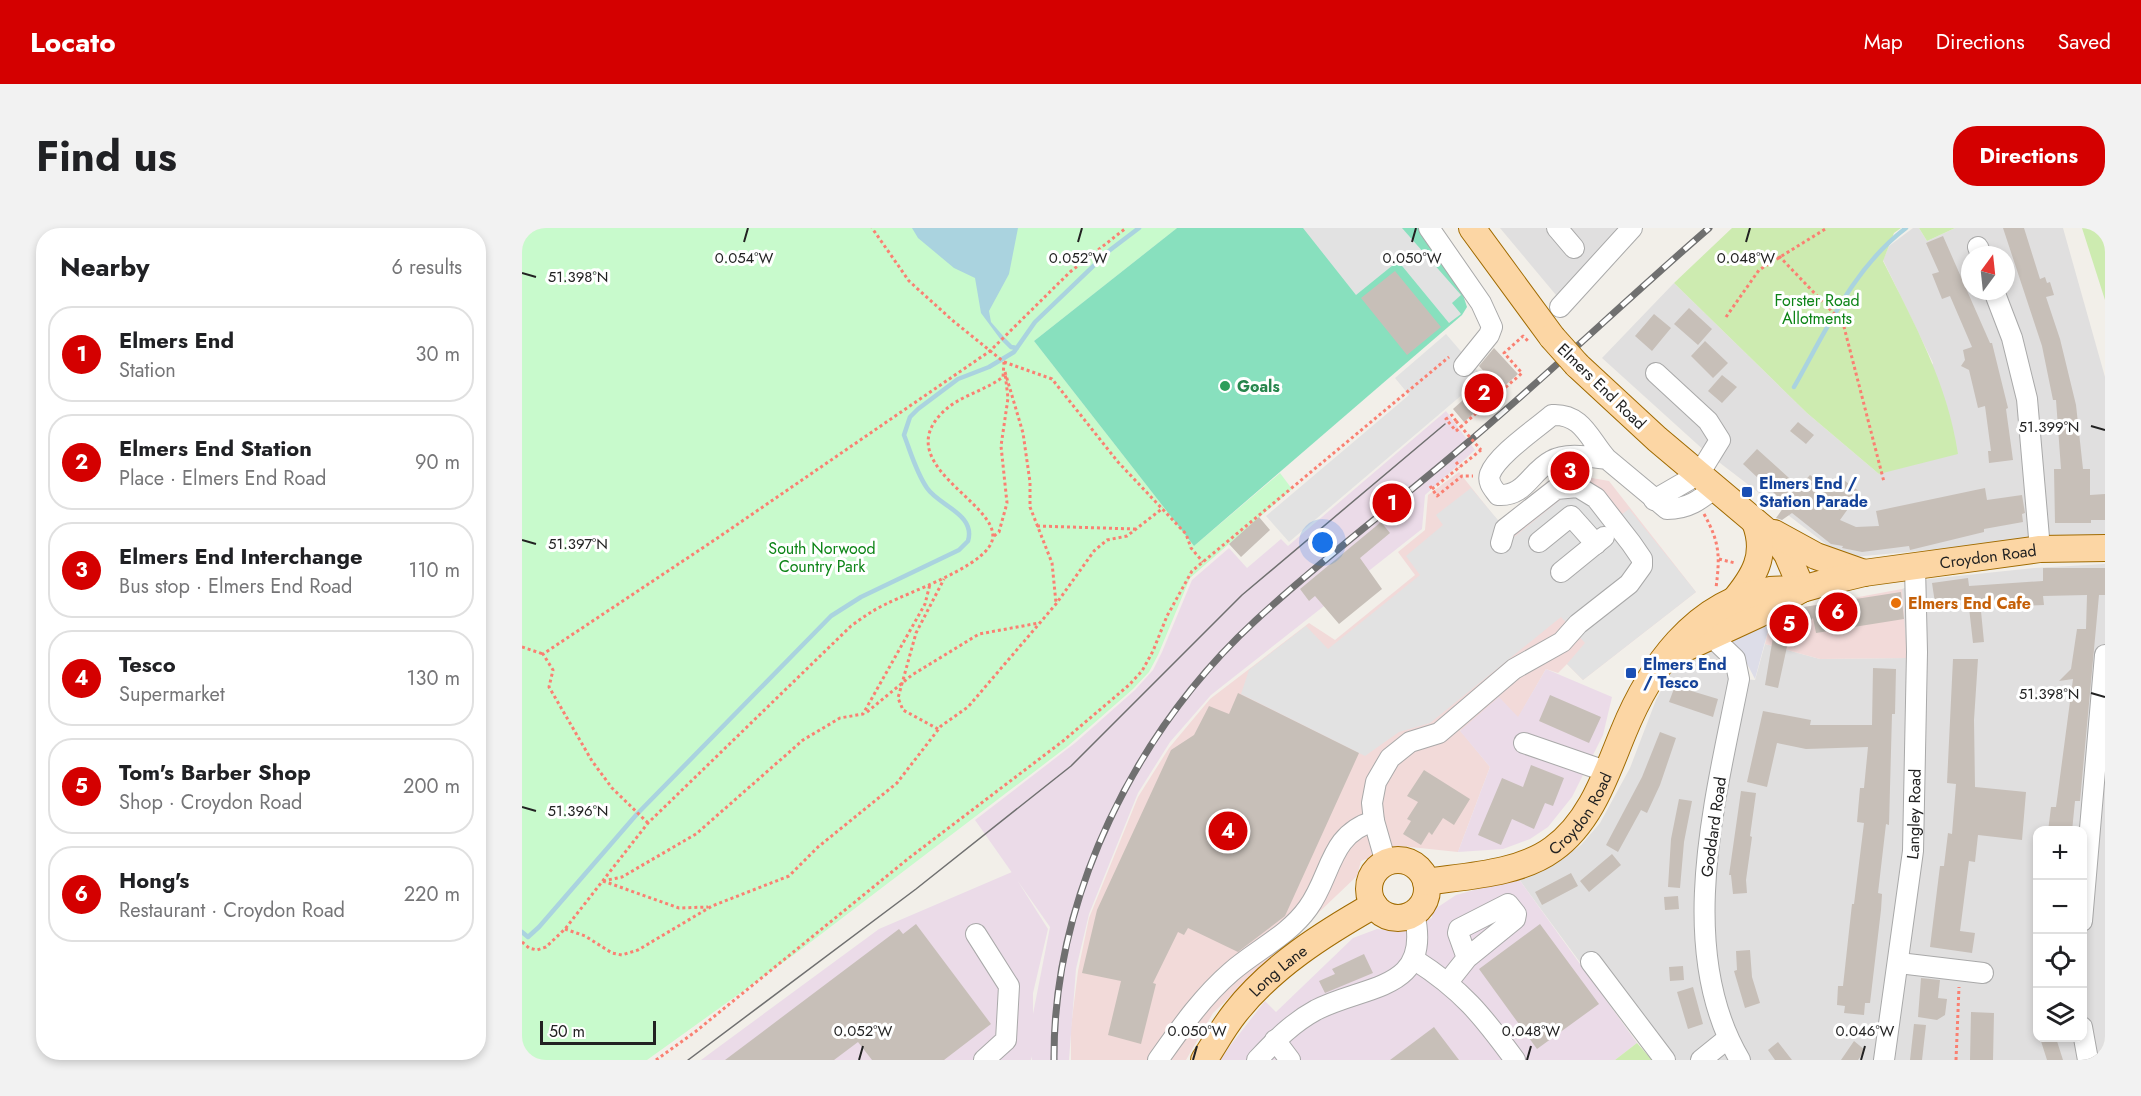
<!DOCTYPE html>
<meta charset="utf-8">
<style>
:root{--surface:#fff;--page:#f2f2f2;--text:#202124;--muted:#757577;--line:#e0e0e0;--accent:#d40000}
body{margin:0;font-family:Jost,sans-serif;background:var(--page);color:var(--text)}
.controls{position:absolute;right:18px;bottom:18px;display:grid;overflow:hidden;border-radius:12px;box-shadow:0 3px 9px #0003}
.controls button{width:54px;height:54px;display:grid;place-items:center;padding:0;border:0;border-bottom:2px solid var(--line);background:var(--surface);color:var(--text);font:30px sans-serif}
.compass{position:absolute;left:1439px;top:18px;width:54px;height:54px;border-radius:50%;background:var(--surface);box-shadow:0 3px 9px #0003;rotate:15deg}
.scale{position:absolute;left:18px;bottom:15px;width:116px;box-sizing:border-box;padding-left:6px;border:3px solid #222;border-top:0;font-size:16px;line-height:21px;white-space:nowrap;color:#222;-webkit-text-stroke:4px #fff;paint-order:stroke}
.you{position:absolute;left:801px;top:315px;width:21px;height:21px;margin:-15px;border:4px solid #fff;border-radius:50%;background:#1a73e8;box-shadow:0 0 0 9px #1a73e833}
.badge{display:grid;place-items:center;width:39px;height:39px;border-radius:50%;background:var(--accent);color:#fff;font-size:20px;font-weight:700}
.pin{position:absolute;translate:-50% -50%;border:3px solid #fff;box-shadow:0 2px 6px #0006}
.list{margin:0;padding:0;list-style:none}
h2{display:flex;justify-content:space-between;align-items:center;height:78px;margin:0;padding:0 24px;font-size:26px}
h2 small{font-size:20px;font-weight:400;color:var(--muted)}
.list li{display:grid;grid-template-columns:39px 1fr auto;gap:18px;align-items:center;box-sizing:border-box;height:96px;margin:0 12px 12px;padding:0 12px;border:2px solid var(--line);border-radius:24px}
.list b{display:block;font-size:22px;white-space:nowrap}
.list p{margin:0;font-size:20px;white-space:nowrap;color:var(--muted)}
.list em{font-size:20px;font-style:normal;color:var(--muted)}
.icon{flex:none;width:33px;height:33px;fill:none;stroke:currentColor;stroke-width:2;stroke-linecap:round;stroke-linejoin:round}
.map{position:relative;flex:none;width:1583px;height:832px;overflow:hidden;border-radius:24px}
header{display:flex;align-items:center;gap:36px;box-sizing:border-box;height:84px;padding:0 30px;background:var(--accent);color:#fff}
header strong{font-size:28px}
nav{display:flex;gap:33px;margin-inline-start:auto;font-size:21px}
.intro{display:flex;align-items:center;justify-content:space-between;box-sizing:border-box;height:144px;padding:0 36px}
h1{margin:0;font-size:42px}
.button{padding:15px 27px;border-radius:24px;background:var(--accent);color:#fff;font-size:21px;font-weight:700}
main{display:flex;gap:36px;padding:0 36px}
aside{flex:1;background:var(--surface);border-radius:24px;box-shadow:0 3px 9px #0003}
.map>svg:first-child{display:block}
.residential{fill:#e0dfdf;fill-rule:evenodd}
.commercial{fill:#f2dad9}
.industrial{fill:#ebdbe8}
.grass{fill:#cdebb0}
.park{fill:#c8facc}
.pitch{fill:#88e0be}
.parking{fill:#e2e2e2}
.plaza{fill:#dddde8}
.water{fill:#aad3df}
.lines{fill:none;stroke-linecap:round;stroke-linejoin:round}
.stream{stroke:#aad3df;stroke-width:4.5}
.building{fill:#c7bfb8}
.minor-casing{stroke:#a9a9a9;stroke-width:22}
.major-casing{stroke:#a06b00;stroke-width:28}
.path{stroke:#fa8072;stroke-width:3;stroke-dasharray:3 3;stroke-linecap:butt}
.minor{stroke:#fff;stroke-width:20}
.major{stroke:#fcd6a4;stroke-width:26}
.tram{stroke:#707070;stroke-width:1.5}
.rail-casing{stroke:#707070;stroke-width:7}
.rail{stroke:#fff;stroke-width:4.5;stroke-dasharray:14;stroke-linecap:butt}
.major-bridge-casing{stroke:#a06b00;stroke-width:28;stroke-linecap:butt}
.path-bridge{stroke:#fa8072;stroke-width:3;stroke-dasharray:3 3;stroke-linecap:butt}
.major-bridge{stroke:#fcd6a4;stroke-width:26}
.ticks{fill:none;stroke:#222;stroke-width:2}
.leisure-dot{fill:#2e9e5b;stroke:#fff;stroke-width:2}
.transit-dot{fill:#1a4fb4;stroke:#fff;stroke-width:2}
.food-dot{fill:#e8710a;stroke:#fff;stroke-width:2}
.labels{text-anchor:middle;stroke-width:6;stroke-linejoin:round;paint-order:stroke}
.park-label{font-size:16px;fill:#0c8416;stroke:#fff}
.leisure-label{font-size:16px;font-weight:bold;fill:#27864d;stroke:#fff;text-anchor:start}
.street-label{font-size:16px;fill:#222;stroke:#fff}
.transit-label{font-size:16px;font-weight:bold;fill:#164399;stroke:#fff;text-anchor:start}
.food-label{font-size:16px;font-weight:bold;fill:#c56008;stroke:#fff;text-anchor:start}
.ticks-label{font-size:15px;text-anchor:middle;fill:#222;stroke:#fff;stroke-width:6;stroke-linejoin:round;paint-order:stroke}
</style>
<header>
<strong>Locato</strong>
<nav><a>Map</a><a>Directions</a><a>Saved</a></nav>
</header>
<div class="intro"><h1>Find us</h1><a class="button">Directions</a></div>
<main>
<aside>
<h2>Nearby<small>6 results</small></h2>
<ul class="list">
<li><span class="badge">1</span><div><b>Elmers End</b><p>Station</p></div><em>30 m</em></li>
<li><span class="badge">2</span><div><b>Elmers End Station</b><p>Place · Elmers End Road</p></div><em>90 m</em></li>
<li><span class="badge">3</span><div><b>Elmers End Interchange</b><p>Bus stop · Elmers End Road</p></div><em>110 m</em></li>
<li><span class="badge">4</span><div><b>Tesco</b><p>Supermarket</p></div><em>130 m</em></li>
<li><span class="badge">5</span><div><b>Tom's Barber Shop</b><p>Shop · Croydon Road</p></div><em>200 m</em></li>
<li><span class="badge">6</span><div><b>Hong's</b><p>Restaurant · Croydon Road</p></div><em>220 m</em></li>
</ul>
</aside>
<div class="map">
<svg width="1583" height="832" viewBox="0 0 1583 832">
<rect width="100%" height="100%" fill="#f2efe9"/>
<!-- residential -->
<path class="residential" d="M978 0H1097L1034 67Z
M1391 0H1397L1405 13 1433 0H1541L1583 149V306L1331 329 1313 323 1185 225 1080 130 1152 55 1285 185 1357 246 1411 135 1361 32 1367 18ZM1448 27H1484V63H1448Z
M1583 336V832H1130L996 650 1037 633 1059 617 1078 595 1108 540 1134 472 1148 446 1164 432 1182 421 1201 425 1211 450 1233 452 1243 416 1298 431 1384 430 1380 361 1407 351 1512 340ZM1516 602H1560V810H1516Z"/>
<!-- commercial -->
<path class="commercial" d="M937 244 976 293 1029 251 1053 247 1087 253 1174 364 1061 452 1045 436 1036 445 1024 441 996 490 938 502 968 539 936 624 879 618 839 633 835 648 691 785 664 832H549V799L556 743 567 690 616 569 647 520 688 471 787 395 813 412 893 347 876 324 903 302 906 267Z
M1380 361 1385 430 1298 431 1243 416 1246 403 1254 391 1266 382Z"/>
<!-- industrial -->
<path class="industrial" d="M924 183 953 222 903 267 900 301 689 467 648 514 616 565 567 686 554 741 547 832H510V828L509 832H179L357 701 490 644 526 701 511 765V786L528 699 453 592 553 515 613 462 631 442 640 424 670 352 707 320 725 340 759 311 766 318Z
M1024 441 1090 469 1081 507 1050 569 1026 599 1008 611 981 621 936 624 968 539 938 503 977 469 996 489Z
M996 650 1115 815 1093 832H697L743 773 754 784 831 710 855 701 873 703 910 690V683L934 667Z"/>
<!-- grass -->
<path class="grass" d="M1210 0H1379L1372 5 1361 33C1392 95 1426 156 1436 226L1357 246 1285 185 1152 55Z
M1397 0H1433L1405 13Z
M1560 0H1583V72Z
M1115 815 1130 832H1093Z"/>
<!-- park -->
<path class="park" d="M0 0H655L512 113 672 318 758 245 770 261 668 350 636 427 627 444 611 461 546 518 277 723 125 832H0Z"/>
<!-- pitch -->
<path class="pitch" d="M655 0H896L940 64 945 79 940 87 672 318 512 113Z"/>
<!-- parking -->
<path class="parking" d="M781 0H880L939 67 930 75 939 86 927 95 876 33 834 67Z
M924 106 961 149 767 314 744 288 887 167 873 150Z
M949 260 991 310 1043 268 1063 271 1084 298 1107 281 1174 364 1061 452 1045 436 1063 415 1039 389 908 495 877 504 843 528 719 466 727 442 784 398 806 421 898 347 884 328 921 297 914 287Z"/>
<!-- plaza -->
<path class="plaza" d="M1265 382 1246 403 1233 451 1223 432 1201 411Z"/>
<!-- water -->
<path class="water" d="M390 0H496L487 46 467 83 469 94 482 109 479 112 459 85 453 50 432 40 396 10Z"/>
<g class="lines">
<!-- stream -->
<path class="stream" d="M481 111 489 119 495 120
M1272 159C1304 103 1331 40 1384 0
M116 585 309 388 339 369 437 322 446 313C454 286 417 278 405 260 394 244 389 225 382 207L388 189 396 181 436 151 467 139 492 124 513 94 588 22 617 0
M0 704 6 709 17 699 115 586"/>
</g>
<!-- building -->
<path class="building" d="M1481 0H1502L1518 51 1523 49 1525 55 1528 54 1532 67 1524 69 1538 111 1554 177 1561 241H1568V267L1583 266V292H1569V295H1533L1532 241H1539L1534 172H1531L1520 118Z
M1421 8 1468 115H1470L1486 180 1484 181 1491 232 1467 235 1466 223H1469L1463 178 1456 180 1447 142 1439 138 1443 132 1441 122 1450 119 1428 68 1420 71 1410 46 1417 44 1404 15Z
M873 43 919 99 885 127 839 70Z
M1167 80 1190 101 1176 117 1152 96Z
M1132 86 1149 100 1130 123 1113 108Z
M1183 113 1206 135 1191 150 1169 128Z
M972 120 996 146 942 194 931 181 967 149 957 138Z
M1200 147 1215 159 1200 175 1186 163Z
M1276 194 1292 207 1284 216 1268 203Z
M1235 221 1277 259 1288 247 1310 263 1319 250 1338 264 1318 292 1334 299 1357 298 1354 283 1463 260 1465 272 1500 267 1503 285 1500 286 1501 294 1462 301V304L1388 322 1387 318 1340 324 1320 320 1321 318 1309 316 1270 285 1260 292 1254 290 1264 276 1221 236Z
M737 289 748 302 719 329 707 316Z
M859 294 868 305 838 330 860 361 817 396 793 368 787 373 778 361Z
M1521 340H1583V367H1577L1558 573H1553L1550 603H1526L1529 579H1534L1551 451 1537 453 1549 441 1555 401H1564L1565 367 1521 368 1522 377 1494 378V372L1458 373 1462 414 1451 415 1446 371 1413 375 1410 355 1446 350 1447 358 1521 353Z
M1379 364 1382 391 1294 405 1291 390 1266 414 1256 460 1243 457 1253 397 1262 389 1282 379Z
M1431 431H1456L1452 492 1453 559 1504 564 1500 612 1456 607 1453 634 1447 633 1438 703 1453 705 1450 725 1408 719 1418 638H1422L1426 605 1430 606 1434 556 1425 555Z
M1351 440 1374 441 1373 486H1370L1367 597 1364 596 1356 665 1360 666 1359 682 1348 775H1343L1342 787 1322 785 1323 778 1315 777 1316 758H1321L1330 676H1332L1342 595 1335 594 1338 560H1342L1346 519 1284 521 1255 515 1245 559 1225 554 1241 483 1289 492 1288 497H1350Z
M1153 458 1196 471 1191 489 1147 474Z
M716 465 837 525 763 688 716 724 666 700 662 707 656 704 631 755 634 756 619 816 586 807 599 753 560 745 575 682 649 522 672 507 687 478 707 486Z
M1028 467 1079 489 1067 515 1017 493Z
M1138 504 1154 510 1138 557 1125 585 1119 582 1096 624 1084 617 1120 549Z
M1009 537 1042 550 1031 578 1023 575 1012 601 990 591 979 617 956 607 980 550 1001 559Z
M902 542 948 571 932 597 921 590 910 607 907 604 899 617 881 606 889 593 885 591 896 574 885 568Z
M1219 563 1234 565 1228 608 1230 609 1224 652 1225 665 1211 666 1209 647H1207Z
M1157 571 1170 573 1162 614 1158 660 1146 659 1149 611Z
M1090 626 1099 637 1067 664 1058 653Z
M1049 645 1056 658 1020 677 1013 664Z
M1156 668 1157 681 1143 682 1142 669Z
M394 696 469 796 422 832H350L336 814 312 832H203L377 701 381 706Z
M1018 696 1077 776 1015 821 957 741Z
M1228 722 1230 749 1238 775 1223 780 1212 743 1215 742 1214 723Z
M842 726 851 745 803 765 797 753 813 746 810 741Z
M1161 738 1162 752 1148 753 1147 739Z
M1399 750 1418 752 1416 770 1425 771 1423 787 1415 792 1396 789Z
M1171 759 1181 796 1166 801 1155 764Z
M1449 784 1472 785 1471 832H1448Z
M1392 796 1404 797 1400 832H1388Z
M912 799 937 832H868Z
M1518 810H1534L1541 832H1525Z
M1332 813 1343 822 1336 832H1319Z
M1256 814 1270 832H1253L1246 822Z"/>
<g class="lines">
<defs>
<g id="minor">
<path d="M907 0 959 75 970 99 967 107 942 138"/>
<path d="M1035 0 1052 20"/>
<path d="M1456 19 1459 27"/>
<path d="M1472 63 1490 110 1505 171 1518 321"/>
<path d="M1038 79 1110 0"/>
<path d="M1085 231C1068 229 1045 224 1029 233 1008 244 1003 269 976 267 972 261 965 255 968 246 975 227 1014 201 1030 187 1061 185 1068 213 1085 231L1145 281C1166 281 1178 272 1194 259"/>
<path d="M1132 272 1177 246 1198 212 1186 193 1134 145"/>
<path d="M1017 314 1049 288 1074 316"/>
<path d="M1039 344 1082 309"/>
<path d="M1190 409 1213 431 1217 451C1194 569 1152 721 1218 832"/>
<path d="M1002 515 1086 544"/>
<path d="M864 635 852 593 850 575 854 554 868 530 888 514 917 505 992 441 1040 414 1056 396 1107 356 1120 338V331L1109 315 1074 270 1056 259 1034 261 983 301 979 315"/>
<path d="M1560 693 1583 427"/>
<path d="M454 706 487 758 484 812 462 832"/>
<path d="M893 732C940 762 960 787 993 832"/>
<path d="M1069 734 1143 832"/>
<path d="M1377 735 1461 745"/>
<path d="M926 754 945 730 993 691 994 686 986 676 937 701 936 705 945 730"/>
<path d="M1560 799 1566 832"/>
<path d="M753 812 768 832"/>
<path d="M636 832C658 801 680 769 709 744 734 722 766 708 786 680 810 647 807 606 852 593"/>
<path d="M735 832C754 812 770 795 794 782 845 756 911 763 892 685"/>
<path d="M1179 832 1205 811"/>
<path id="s1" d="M1362 832 1391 623 1395 424 1393 339"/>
</g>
<g id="major">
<path d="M950 0 1030 109"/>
<path d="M1055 137 1135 211 1255 312 1265 326 1280 361"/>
<path d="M1252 305 1294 328 1342 345"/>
<path d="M1211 374C1232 349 1246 327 1233 294"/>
<path id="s2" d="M1157 423 1237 386 1280 361 1305 354 1342 345 1518 321 1583 320"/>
<circle cx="876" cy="661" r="29"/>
<path id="s3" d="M904 654C944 648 997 646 1031 621 1069 594 1084 546 1101 505 1127 441 1173 373 1248 362 1258 361 1269 362 1280 361"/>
<path id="s4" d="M682 832C692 817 701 800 713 785 749 739 801 706 852 677"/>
</g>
</defs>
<!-- minor casing -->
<use href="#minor" class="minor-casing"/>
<!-- major casing -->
<use href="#major" class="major-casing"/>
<!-- path -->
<path class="path" d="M0 1 1 0
M1257 28 1321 95 1362 254
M1204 89 1237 42 1305 0
M482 134 530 151 596 234 664 306 669 320 681 334
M483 144 501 205 508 254V279L530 335 534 375
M934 193 930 187 924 191 934 203
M934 203 1000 145 982 125 1001 108 1007 114
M934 234 938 239
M908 258 915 268 940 248H951
M910 261 959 222
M1182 286C1198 315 1198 328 1194 360
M515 298 613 301
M472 308 477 304 485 275 479 218 486 170 483 145
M1197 331 1213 335
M0 419 21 426
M345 484 390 447 457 406 517 395
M416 501 381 482 376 470 394 405 422 351
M126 595 90 560 70 533 27 459 31 442 21 426 194 311 468 123 548 44 604 0
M81 653 100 649 174 606 281 512 318 490 341 486 403 376 408 356
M81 653 157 680 186 679
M43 701 63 708 90 725 100 727 116 722 190 678 267 648 296 619 375 555 419 498 446 479 534 376 572 323 585 312 605 308 641 280
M0 714 7 720 15 722 24 719 43 701 126 595 329 398C340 390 351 382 364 376 390 363 451 342 467 319 494 281 368 242 418 187 435 168 461 164 481 149L482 134 430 92 387 53 350 0
M134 832 173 804 387 630 541 513 607 457 620 443 631 423 645 388 670 343 927 129
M1434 832 1437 759"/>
<!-- minor -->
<use href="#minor" class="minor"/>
<!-- major -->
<use href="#major" class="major"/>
<!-- tram -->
<path class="tram" d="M166 832 394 661 549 538 720 367 923 196"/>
<defs>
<path id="rail" d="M532 832C531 668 614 503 733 393 800 331 874 276 944 216 1027 146 1105 71 1187 0"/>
</defs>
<!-- rail casing -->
<use href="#rail" class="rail-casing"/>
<!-- rail -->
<use href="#rail" class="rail"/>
<defs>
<path id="major-bridge" d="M1030 109 1055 137"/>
</defs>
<!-- major-bridge casing -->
<use href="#major-bridge" class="major-bridge-casing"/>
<!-- path-bridge -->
<path class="path-bridge" d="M934 193 959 222"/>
<!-- major-bridge -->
<use href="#major-bridge" class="major-bridge"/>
</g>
<!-- ticks -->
<path class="ticks" d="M222 14 226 0M556 14 560 0M890 14 894 0M1224 14 1228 0M0 45 14 49M1569 198 1583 202M0 312 14 316M1569 465 1583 469M0 579 14 583M337 832 341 818M671 832 675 818M1005 832 1009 818M1339 832 1343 818"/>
<!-- markers -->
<circle class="leisure-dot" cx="703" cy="158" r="6"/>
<g class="transit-dot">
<rect x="1219" y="258" width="12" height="12" rx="3"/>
<rect x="1103" y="439" width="12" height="12" rx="3"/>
</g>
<circle class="food-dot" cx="1374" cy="375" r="6"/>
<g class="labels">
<!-- park labels -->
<g class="park-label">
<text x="1295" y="78">Forster Road<tspan x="1295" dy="18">Allotments</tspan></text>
<text x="300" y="326">South Norwood<tspan x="300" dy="18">Country Park</tspan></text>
</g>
<!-- leisure labels -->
<g class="leisure-label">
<text x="715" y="164">Goals</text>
</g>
<!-- street labels -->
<g class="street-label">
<text transform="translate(1080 158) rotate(44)" y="6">Elmers End Road</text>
<text dy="6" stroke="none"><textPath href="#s2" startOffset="327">Croydon Road</textPath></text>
<text dy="6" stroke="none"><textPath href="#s3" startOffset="178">Croydon Road</textPath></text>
<text dy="6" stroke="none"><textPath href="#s1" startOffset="248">Langley Road</textPath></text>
<text transform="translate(1191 599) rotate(-82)" y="6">Goddard Road</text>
<text dy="6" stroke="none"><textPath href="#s4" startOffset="117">Long Lane</textPath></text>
</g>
<!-- transit labels -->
<g class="transit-label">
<text x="1237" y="261">Elmers End /<tspan x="1237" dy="18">Station Parade</tspan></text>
<text x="1121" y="442">Elmers End<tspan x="1121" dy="18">/ Tesco</tspan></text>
</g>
<!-- food labels -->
<g class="food-label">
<text x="1386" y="381">Elmers End Cafe</text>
</g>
</g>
<g class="ticks-label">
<text x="222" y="35">0.054°W</text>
<text x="556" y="35">0.052°W</text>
<text x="890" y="35">0.050°W</text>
<text x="1224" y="35">0.048°W</text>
<text x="56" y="54">51.398°N</text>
<text x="1527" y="204">51.399°N</text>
<text x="56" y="321">51.397°N</text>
<text x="1527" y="471">51.398°N</text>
<text x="56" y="588">51.396°N</text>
<text x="341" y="808">0.052°W</text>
<text x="675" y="808">0.050°W</text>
<text x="1009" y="808">0.048°W</text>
<text x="1343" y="808">0.046°W</text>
</g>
</svg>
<div class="controls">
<button>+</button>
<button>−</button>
<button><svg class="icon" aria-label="locate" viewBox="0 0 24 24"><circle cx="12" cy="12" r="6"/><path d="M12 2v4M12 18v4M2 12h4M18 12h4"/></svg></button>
<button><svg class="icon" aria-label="layers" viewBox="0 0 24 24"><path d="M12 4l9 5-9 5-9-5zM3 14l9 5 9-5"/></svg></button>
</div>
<svg class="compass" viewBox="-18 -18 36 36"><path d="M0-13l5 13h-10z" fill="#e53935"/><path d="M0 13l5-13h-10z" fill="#757577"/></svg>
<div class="scale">50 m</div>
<div class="you"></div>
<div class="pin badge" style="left:870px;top:275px">1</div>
<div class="pin badge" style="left:962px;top:165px">2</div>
<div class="pin badge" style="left:1048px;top:243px">3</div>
<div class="pin badge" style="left:706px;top:603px">4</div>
<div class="pin badge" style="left:1267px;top:396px">5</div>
<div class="pin badge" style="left:1316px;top:384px">6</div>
</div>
</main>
